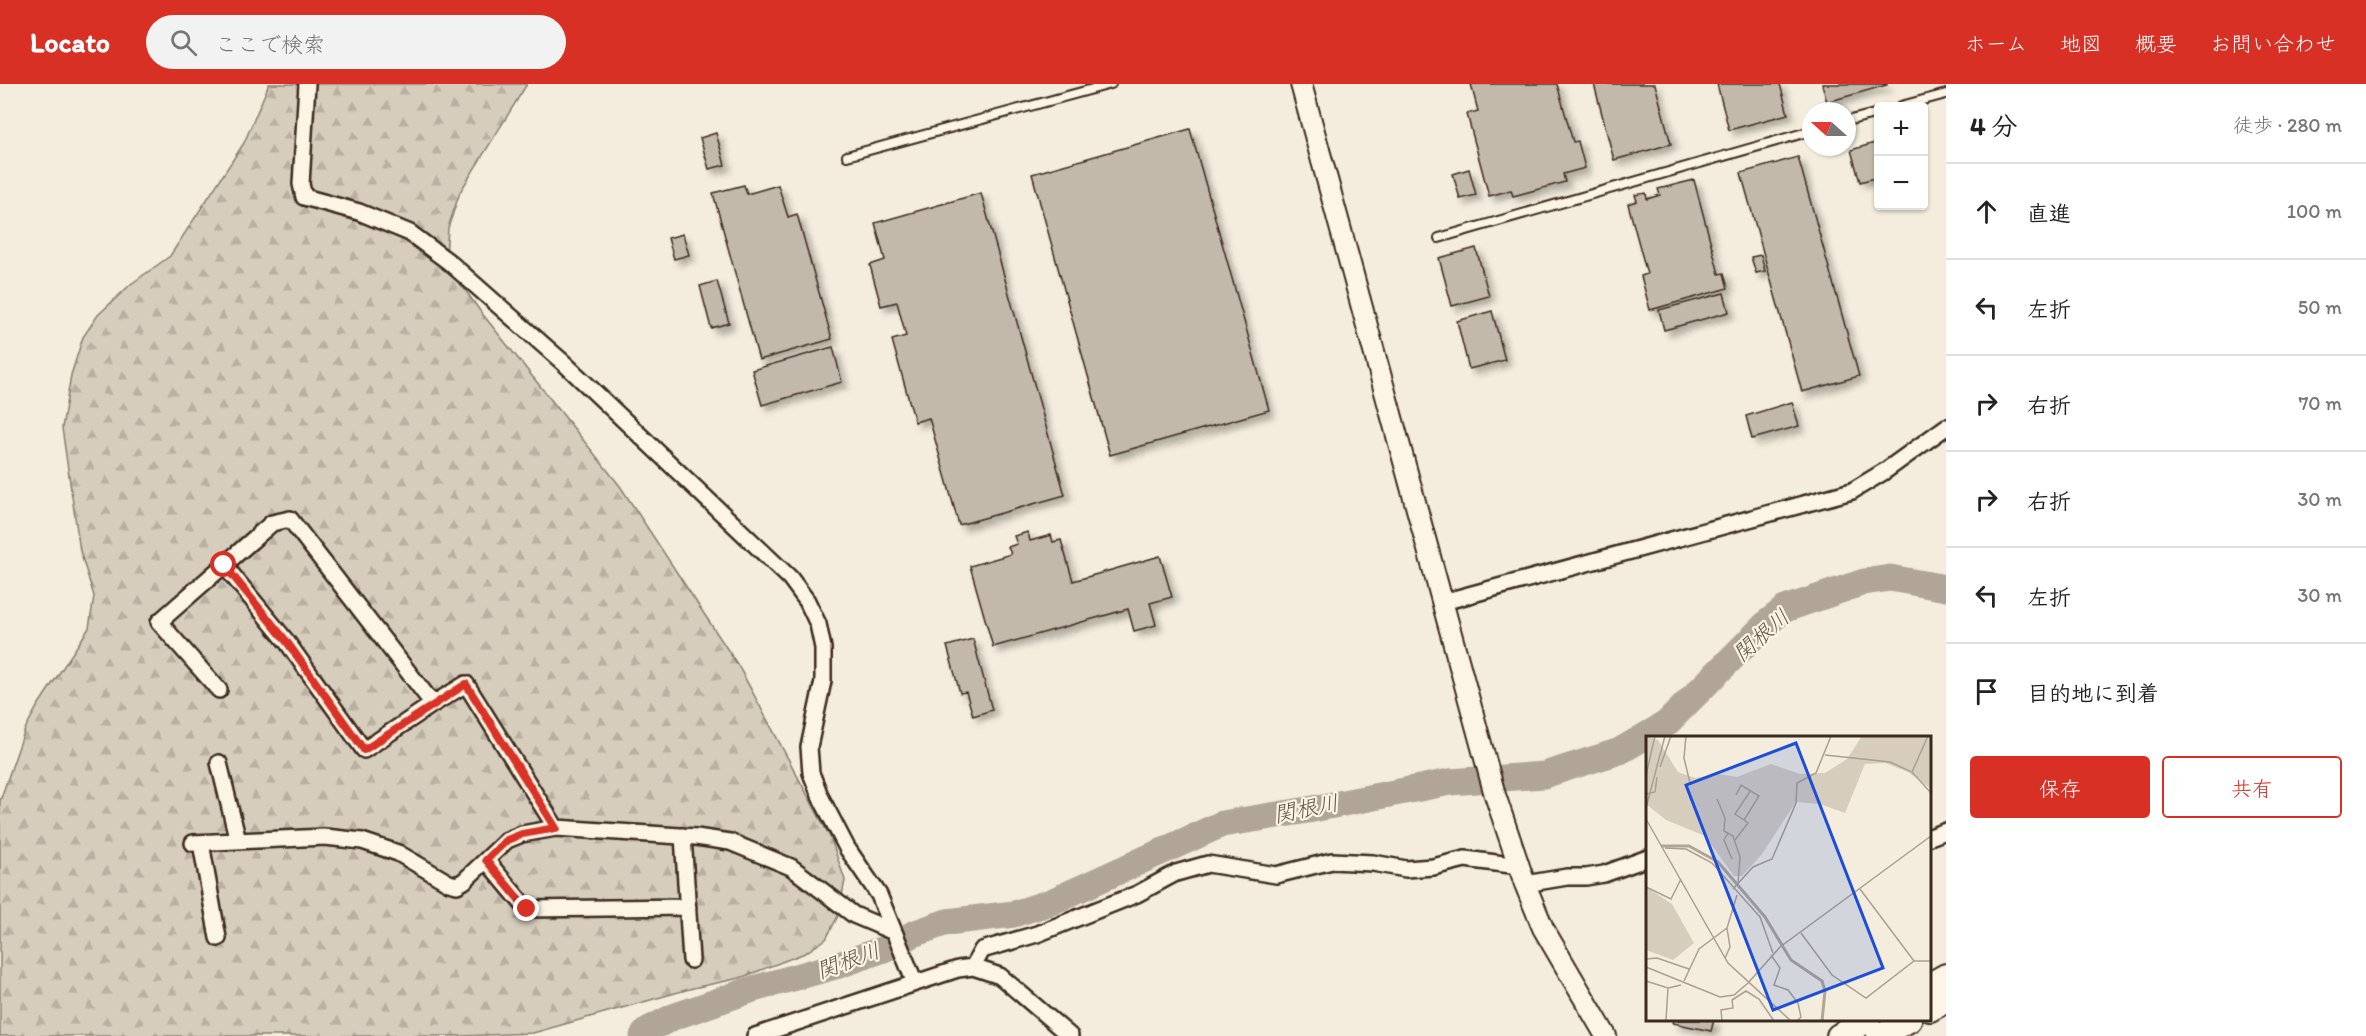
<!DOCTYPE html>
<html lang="ja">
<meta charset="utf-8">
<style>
:root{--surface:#fff;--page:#f2f2f2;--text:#222;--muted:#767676;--line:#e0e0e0;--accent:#d93025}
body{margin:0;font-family:Itim,"Klee One",sans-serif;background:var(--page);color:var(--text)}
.controls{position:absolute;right:18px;top:18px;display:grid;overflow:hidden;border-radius:6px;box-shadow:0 2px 4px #0004}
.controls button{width:54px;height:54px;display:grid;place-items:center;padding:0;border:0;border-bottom:2px solid var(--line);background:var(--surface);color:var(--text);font:30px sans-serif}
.compass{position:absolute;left:1802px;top:18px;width:54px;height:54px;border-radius:50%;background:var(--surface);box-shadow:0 2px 4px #0004;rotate:291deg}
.stop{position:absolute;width:18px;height:18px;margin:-14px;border:4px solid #d93025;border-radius:50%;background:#fff}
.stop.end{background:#d93025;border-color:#fff;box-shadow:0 2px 6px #0008}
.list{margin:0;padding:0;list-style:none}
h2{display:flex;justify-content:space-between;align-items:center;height:78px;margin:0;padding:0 24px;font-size:26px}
h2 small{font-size:20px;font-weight:400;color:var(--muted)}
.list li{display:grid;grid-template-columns:39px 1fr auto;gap:18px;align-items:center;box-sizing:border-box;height:96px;padding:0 24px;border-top:2px solid var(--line)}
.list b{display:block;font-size:22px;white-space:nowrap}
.list em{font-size:20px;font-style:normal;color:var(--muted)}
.actions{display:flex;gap:12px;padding:18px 24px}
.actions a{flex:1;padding:14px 0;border:2px solid var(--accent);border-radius:6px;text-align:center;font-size:21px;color:var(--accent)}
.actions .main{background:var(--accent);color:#fff}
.icon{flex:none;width:33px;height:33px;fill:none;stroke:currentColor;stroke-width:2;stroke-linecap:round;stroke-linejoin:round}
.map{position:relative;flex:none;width:1946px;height:952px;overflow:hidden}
header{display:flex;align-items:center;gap:36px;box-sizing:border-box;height:84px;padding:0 30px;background:var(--accent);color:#fff}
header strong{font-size:28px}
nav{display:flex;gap:33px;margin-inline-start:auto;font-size:21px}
.search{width:420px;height:54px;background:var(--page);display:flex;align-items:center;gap:15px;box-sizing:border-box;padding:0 21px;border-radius:33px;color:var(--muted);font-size:22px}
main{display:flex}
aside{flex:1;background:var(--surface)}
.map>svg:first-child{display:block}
.forest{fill:url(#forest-firs);stroke:#887c6e;stroke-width:1.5}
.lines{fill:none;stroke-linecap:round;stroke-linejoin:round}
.river{stroke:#b0a596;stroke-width:27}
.building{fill:#c3b9aa;stroke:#3b2a1e;stroke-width:1.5;filter:url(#shadow)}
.service-casing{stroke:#3b2a1e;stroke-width:12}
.minor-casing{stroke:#3b2a1e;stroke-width:20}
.tertiary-casing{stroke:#3b2a1e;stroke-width:24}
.primary-casing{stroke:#3b2a1e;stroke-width:28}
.service{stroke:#fcf5e5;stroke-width:8}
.minor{stroke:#fcf5e5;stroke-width:15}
.tertiary{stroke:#fcf5e5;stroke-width:20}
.primary{stroke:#fcf5e5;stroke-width:24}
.route{stroke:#d93025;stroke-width:8}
.labels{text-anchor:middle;stroke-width:4.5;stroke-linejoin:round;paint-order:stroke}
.water-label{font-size:22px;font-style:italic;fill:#645548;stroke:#fcf5e5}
.inset-river{fill:none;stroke:#b0a596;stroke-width:3}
.inset-road{fill:none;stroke:#aa9f91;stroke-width:1.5}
.view{fill:#1d4ed8;fill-opacity:0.15;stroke:#1d4ed8;stroke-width:3}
.inset-edge{fill:none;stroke:#3b2a1e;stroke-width:3}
</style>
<header>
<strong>Locato</strong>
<div class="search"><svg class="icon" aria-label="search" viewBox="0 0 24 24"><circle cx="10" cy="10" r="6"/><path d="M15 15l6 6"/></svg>ここで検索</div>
<nav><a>ホーム</a><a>地図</a><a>概要</a><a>お問い合わせ</a></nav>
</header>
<main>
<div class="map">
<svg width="1946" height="952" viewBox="0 0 1946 952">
<defs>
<pattern id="forest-firs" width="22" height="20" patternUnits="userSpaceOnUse" patternTransform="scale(1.5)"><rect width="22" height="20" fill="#d6cdbd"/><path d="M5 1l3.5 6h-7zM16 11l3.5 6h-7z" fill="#b9b0a2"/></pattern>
<filter id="shadow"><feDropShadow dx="5.5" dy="5.5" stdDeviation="3" flood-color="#0004"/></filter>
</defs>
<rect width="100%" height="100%" fill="#f4eddd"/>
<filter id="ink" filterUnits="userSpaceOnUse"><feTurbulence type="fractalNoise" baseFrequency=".0167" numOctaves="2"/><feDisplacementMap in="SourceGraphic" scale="12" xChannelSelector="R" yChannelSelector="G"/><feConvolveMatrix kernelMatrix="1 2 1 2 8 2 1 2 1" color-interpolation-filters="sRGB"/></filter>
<g filter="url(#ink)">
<!-- forest -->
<path class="forest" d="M269 0H527L460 108 448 144 446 171 455 192 480 227 620 402 739 583 831 755 845 796 838 832 826 855 805 869 740 894 693 904 533 949 463 952H0V717L25 645 37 623 89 544 94 512 80 467 62 344 71 291 83 253 98 231 131 200 170 172 244 59Z"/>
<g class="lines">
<!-- river -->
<path class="river" d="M643 952 648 946 673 933 753 905 839 881 895 861 913 850 947 838 1014 830 1051 818 1222 740 1308 726 1450 698 1544 691 1620 667 1666 640 1768 538 1785 525 1864 498 1890 494 1946 504"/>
</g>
<!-- building -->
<path class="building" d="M1471 0H1557L1573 58 1578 57 1585 84 1563 90 1565 98 1513 112 1511 106 1489 112 1467 30 1478 27Z
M1594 0H1655L1671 60 1614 76Z
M1717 0H1780L1788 30 1729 46Z
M1822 0H1887V1L1827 18Z
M1190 45 1269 326 1110 371 1032 90Z
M716 49 725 81 709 85 700 54Z
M1878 58V93L1860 98 1851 66Z
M1798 73 1859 292 1802 308 1741 89Z
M1469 85 1476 111 1460 115 1453 90Z
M1694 96 1719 190 1724 189 1728 204 1650 226 1641 192 1647 190 1628 120 1637 117 1635 111 1646 109 1647 115 1660 111 1658 105Z
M744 101 747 110 778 101 788 133 797 130 832 255 759 276 713 109Z
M981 109 1065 411 959 441 929 334 915 338 892 256 906 252 897 218 881 222 870 181 885 176 875 139Z
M683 150 689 171 674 175 668 154Z
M1476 164 1489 212 1452 222 1439 174Z
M1761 171 1765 187 1756 189 1751 173Z
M717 197 729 239 711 244 700 202Z
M1724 209 1729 228 1664 246 1659 226Z
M1492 227 1505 276 1469 285 1457 237Z
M833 263 842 298 762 321 752 286Z
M1792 318 1799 342 1752 355 1746 332Z
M1028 448 1030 457 1051 451 1053 458 1061 456 1073 497 1160 472 1172 513 1150 519 1156 541 1134 547 1128 525 993 563 970 482 1011 470 1008 463 1017 460 1014 452Z
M973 555 992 626 973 632 966 608 960 609 947 562Z
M1674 936H1714L1711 947 1673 939Z"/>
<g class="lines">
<defs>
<path id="service" d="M1901 22 1946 10
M1847 37 1878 29
M847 72 1111 0
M1439 154 1811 47"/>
<path id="minor" d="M307 0 301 100 304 113 359 128 410 149 449 178 565 280 790 494 807 517 818 540 823 564V597L809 663 811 689 821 714 847 764 879 811 915 899
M224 481 287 558 364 666 433 620
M1443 518 1852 407 1885 387 1946 343
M219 606 159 538 272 439 290 435 433 620 466 600 556 744
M219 679 238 757
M683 752 691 876
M1930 753 1946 747
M193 759 325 753 362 757 398 769 449 799 457 801 464 797 507 756 522 750 556 744 696 753 730 758 791 783 854 831 894 848
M201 759 218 854
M486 776 527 825 688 823
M1525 800 1567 793H1586L1604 790 1648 774
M973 883 982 866 1037 850 1137 810 1176 789 1208 780 1276 791 1332 777 1373 779 1406 785 1433 783 1465 775 1519 782
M755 952 958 885 973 883 1000 892 1070 952"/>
<path id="tertiary" d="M1301 0 1495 711 1525 800 1543 844 1606 952"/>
<path id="primary" d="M1930 901 1946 892
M1930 925 1946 916
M1839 952 1868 936
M1879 952 1909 936"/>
</defs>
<!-- service casing -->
<use href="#service" class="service-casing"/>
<!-- minor casing -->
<use href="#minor" class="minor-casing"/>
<!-- tertiary casing -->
<use href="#tertiary" class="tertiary-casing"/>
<!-- primary casing -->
<use href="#primary" class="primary-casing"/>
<!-- service -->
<use href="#service" class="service"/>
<!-- minor -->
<use href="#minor" class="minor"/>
<!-- tertiary -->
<use href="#tertiary" class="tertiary"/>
<!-- primary -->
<use href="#primary" class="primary"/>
</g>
</g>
<g class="lines" filter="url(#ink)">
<!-- route -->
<path class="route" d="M224 481 287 558 364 666 466 600 556 744 522 750 507 756 486 776 527 825"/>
</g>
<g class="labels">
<!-- water labels -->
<g class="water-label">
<text transform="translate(1761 551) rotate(-41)" y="8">関根川</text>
<text transform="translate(1306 724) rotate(-11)" y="8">関根川</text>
<text transform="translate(848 876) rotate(-20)" y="8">関根川</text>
</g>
</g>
<!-- overview -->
<g transform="translate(1646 652)">
<rect width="285" height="285" fill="#f4eddd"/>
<path d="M0 0 12 4 32 36 49 42 72 38 91 41 125 28 154 38 179 37 201 23 216 0H285V53L262 36 239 27 219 28 199 77 174 68 150 66 116 118 96 140H88L59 100 20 84 0 68ZM0 151 26 168 48 207 27 224 0 214Z" fill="#d6cdbd"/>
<path class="inset-river" d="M15 110H43L72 126 119 181 145 224 176 245 179 255 176 285"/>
<path class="inset-road" d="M40 0 38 22 44 47M142 0H168M179 19 244 26 266 36 285 57M14 31 25 0M266 36 282 0M0 39 9 0M0 58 9 56 11 41M71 63 79 82 78 95 87 100 94 121 92 148M0 72 19 0M0 83 82 227 145 285M98 84 89 78 105 54M82 97 78 104 86 123M89 104 102 87 98 84 113 60 95 49 90 59M19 112 40 113 66 127 114 181 127 217M0 151 25 163 35 143M87 153 107 131 126 123 150 67 151 47 170 37 185 0M214 153 268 225M155 197 186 239 220 262 268 225H285M125 219 134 232 128 249 142 254 152 267 155 281 151 285M79 222 84 211 81 192 91 159M0 223 11 222 43 233M0 231 74 261 88 259 102 247M0 245 22 252 35 249M38 245 53 213 81 192M102 247 134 211 285 100M20 284 22 252M76 285 75 274 87 272 86 264 100 255 113 263 128 285"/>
<path class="view" d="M150 7 237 232 127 274 40 49Z"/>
<rect width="285" height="285" class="inset-edge"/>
</g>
</svg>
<div class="controls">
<button>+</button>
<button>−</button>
</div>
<svg class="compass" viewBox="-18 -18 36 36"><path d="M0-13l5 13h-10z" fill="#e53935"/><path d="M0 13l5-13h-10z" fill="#767676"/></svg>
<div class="stop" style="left:224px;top:481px"></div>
<div class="stop end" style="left:527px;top:825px"></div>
</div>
<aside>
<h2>4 分<small>徒歩 · 280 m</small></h2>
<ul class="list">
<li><svg class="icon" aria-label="ahead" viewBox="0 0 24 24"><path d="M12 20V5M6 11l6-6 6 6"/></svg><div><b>直進</b></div><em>100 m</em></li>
<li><svg class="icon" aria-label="left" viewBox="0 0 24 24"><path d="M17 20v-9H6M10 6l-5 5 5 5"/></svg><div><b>左折</b></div><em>50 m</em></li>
<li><svg class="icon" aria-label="right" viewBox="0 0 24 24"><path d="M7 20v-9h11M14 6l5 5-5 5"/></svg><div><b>右折</b></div><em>70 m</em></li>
<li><svg class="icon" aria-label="right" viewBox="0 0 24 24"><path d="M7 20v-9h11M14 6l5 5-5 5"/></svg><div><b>右折</b></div><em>30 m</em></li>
<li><svg class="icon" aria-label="left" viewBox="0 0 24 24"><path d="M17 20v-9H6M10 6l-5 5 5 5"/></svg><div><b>左折</b></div><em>30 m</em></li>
<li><svg class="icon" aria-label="arrive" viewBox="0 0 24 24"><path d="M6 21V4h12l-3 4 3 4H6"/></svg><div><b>目的地に到着</b></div></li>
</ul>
<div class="actions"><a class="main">保存</a><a>共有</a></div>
</aside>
</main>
